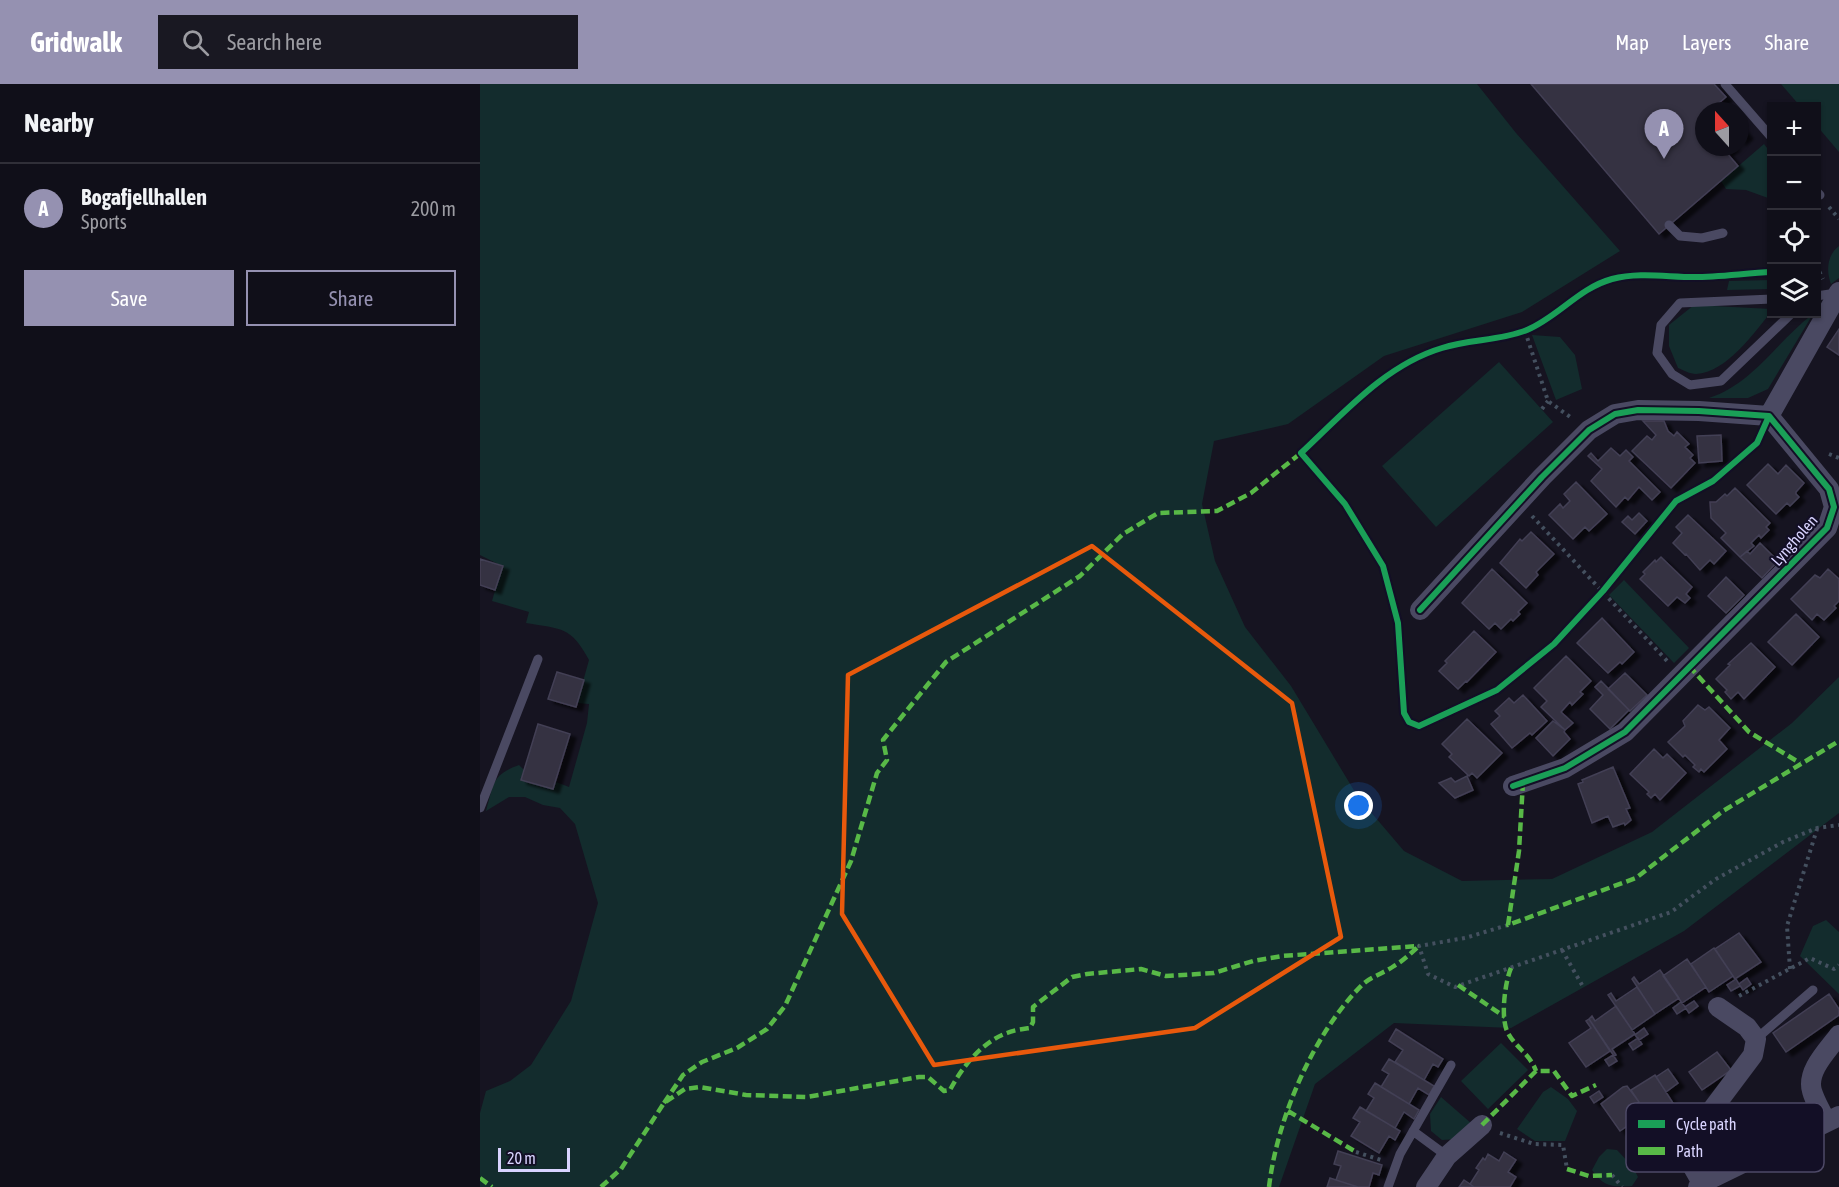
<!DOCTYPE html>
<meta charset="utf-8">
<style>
:root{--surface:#100f19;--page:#191822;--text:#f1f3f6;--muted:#9c9ca2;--line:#302f38;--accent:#9591b1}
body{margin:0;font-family:"Asap Condensed",sans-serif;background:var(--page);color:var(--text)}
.controls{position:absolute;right:18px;top:18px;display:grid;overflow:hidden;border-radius:0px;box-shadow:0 2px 4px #0004}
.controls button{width:54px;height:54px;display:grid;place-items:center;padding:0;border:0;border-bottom:2px solid var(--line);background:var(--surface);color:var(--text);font:30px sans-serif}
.compass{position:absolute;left:1215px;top:18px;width:54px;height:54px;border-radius:50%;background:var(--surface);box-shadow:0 2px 4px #0004;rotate:339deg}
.scale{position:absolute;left:18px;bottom:15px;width:72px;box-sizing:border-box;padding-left:6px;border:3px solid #d9d4ff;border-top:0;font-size:16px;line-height:21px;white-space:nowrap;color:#d9d4ff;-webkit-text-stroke:4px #130f26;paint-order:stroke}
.you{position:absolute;left:879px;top:722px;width:21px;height:21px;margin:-15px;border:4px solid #fff;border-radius:50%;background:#1a73e8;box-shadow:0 0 0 9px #1a73e833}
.badge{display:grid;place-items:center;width:39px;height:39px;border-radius:50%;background:var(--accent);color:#fff;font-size:20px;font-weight:700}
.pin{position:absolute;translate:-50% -50px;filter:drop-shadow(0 2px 3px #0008)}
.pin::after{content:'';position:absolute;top:32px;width:21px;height:18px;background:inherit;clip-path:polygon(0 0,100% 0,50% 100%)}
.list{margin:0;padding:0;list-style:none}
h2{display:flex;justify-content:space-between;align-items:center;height:78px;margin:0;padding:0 24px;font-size:26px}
h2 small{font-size:20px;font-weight:400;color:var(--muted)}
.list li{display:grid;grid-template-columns:39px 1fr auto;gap:18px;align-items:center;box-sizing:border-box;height:90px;padding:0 24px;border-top:2px solid var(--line)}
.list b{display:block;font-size:22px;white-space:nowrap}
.list p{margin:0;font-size:20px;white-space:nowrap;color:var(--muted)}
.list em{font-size:20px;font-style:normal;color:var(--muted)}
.actions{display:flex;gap:12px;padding:18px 24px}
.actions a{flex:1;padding:14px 0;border:2px solid var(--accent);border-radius:0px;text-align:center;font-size:21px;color:var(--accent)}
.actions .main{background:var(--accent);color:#fff}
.icon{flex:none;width:33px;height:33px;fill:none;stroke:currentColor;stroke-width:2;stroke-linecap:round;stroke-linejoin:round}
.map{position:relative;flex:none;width:1359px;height:1103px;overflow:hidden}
header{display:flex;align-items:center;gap:36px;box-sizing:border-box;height:84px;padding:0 30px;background:var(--accent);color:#fff}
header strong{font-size:28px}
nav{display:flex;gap:33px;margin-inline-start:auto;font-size:21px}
.search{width:420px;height:54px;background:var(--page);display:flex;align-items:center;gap:15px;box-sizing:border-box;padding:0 21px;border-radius:0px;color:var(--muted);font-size:22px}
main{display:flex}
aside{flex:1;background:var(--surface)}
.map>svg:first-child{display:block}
.green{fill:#132c2d}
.building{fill:#343243;stroke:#433f54;stroke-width:1.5;filter:url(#shadow)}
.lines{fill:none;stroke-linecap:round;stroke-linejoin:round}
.path{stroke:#44505f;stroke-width:4;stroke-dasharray:3 4.5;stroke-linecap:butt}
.lane{stroke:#4a4962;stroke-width:9}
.street{stroke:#4a4962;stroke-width:20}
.quiet{stroke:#58b947;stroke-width:4.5;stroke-dasharray:9 4.5;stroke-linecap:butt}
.cycleway-casing{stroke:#130f26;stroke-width:10}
.cycleway{stroke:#1a9f57;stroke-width:6}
.marked{fill:none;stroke:#e8590c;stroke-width:4.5;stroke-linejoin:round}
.labels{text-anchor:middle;stroke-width:4.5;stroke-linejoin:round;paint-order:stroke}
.street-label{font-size:16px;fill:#d9d4ff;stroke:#130f26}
.key{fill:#130f26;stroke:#4e4a67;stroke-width:1.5}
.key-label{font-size:16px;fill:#d9d4ff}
</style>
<header>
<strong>Gridwalk</strong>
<div class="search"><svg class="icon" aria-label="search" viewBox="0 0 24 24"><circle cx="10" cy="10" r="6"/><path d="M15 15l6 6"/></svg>Search here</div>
<nav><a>Map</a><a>Layers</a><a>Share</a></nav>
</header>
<main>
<aside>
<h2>Nearby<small></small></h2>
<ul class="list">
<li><span class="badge">A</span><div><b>Bogafjellhallen</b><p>Sports</p></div><em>200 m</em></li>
</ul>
<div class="actions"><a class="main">Save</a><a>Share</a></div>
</aside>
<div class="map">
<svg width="1359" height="1103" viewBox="0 0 1359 1103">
<defs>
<filter id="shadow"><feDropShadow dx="6" dy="4" stdDeviation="1.5" flood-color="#0009"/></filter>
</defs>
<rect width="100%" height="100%" fill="#161421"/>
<!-- green -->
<path class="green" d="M0 0H997L1036 49 1140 167 1042 228 904 272 808 340 734 357 722 420 735 477 765 543 811 602 878 713 924 767 982 797 1072 795 1172 748 1312 639 1359 593V729L1204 847 1031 944 914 939 835 1000 799 1103H0V1029L6 1007 30 997 51 981 91 917 118 819 95 740 80 724 63 721 45 713H29L6 727C14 700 11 691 39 681L44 686 42 696 73 705 76 698 89 703 107 639 109 620 97 619 109 576C91 542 81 545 46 539L49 528 12 517 22 482 0 471Z
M1301 0H1359V68L1337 42 1336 22H1320Z
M1284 60 1291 69V111L1288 114 1266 106 1246 105 1241 97Z
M1359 162V194L1351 200C1346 187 1347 171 1359 162Z
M1291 196V205L1247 206 1249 197Z
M1214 221 1291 225V228C1273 250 1247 288 1216 290 1210 290 1203 286 1198 284L1189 262V241Z
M1333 230 1288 305 1268 314H1229C1273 300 1298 256 1333 230Z
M1052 251 1080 253 1095 271 1102 305 1076 316Z
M1019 278 1073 338 956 443 902 382Z
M1144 496 1209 564 1194 579 1129 511Z
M1346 836 1359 848V910L1320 872 1333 842Z
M1021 959 1048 986 1008 1025 981 997Z
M1071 1003 1088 1015 1097 1027 1085 1057H1055L1037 1045 1063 1008Z
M961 1013 992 1040 977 1055 962 1056 951 1047 950 1030Z
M1127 1065 1137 1066 1153 1083 1158 1093 1152 1102C1131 1103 1124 1103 1112 1086L1119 1073Z"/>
<!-- building -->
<path class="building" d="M1051 0H1234L1246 13 1239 19 1247 27H1224V63H1253L1246 68 1258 82 1179 150Z
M1260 43 1267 51 1260 57Z
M1359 245V271L1347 263Z
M1163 337H1184L1188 347 1194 352 1197 348 1209 360 1205 363 1213 371 1210 374 1215 379 1191 404 1152 367 1167 352 1172 356 1176 351Z
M1241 351 1242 377 1219 379 1217 352Z
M1131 364 1140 372 1146 366 1153 373 1149 377 1180 408 1172 416 1159 403 1148 416 1145 413 1136 423 1111 397 1122 385 1108 372 1111 369 1118 377Z
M1288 380 1298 390 1306 381 1324 399 1316 408V410L1319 413 1310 422 1307 419 1296 430 1267 401Z
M1096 398 1127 430 1109 447 1105 443 1093 455 1069 431 1080 420 1083 424 1090 417 1084 410Z
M1255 404 1290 439 1286 443 1289 446 1281 454 1279 451 1271 459 1274 462 1260 473 1241 454 1246 449 1231 434 1230 418H1236L1245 410 1247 412Z
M1159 429 1167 437 1155 450 1142 438 1148 432 1152 436Z
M1208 431 1246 467 1234 480 1230 476 1220 486 1206 470 1205 471 1193 459 1202 449 1196 443Z
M1051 448 1074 470 1056 488 1058 491 1046 504 1020 479 1040 455 1042 457Z
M1280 459 1298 477 1282 494 1260 473 1267 467 1270 470Z
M1181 473 1212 503 1206 510 1210 514 1205 519 1197 513 1188 522 1160 495 1165 490 1163 488 1175 476 1176 478Z
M0 475 23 482 15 506 0 501Z
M1012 485 1047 519 1038 528 1040 530 1033 537 1031 535 1021 545 1015 539 1009 545 982 519Z
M1348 485 1359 495V517L1354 522 1356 524 1344 536 1337 530 1332 536 1311 515 1335 491 1340 494Z
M1246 493 1264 511 1246 529 1228 512Z
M1316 530 1339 553 1312 581 1288 558Z
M1122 534 1154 568 1142 580 1140 578 1128 589 1097 559Z
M994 547 1016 568 987 598 986 597 978 605 959 587 967 579 965 577Z
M1271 559 1295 583 1264 615 1258 608 1251 615 1245 608 1247 606 1236 595 1250 581 1248 580Z
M1086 572 1111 597 1100 608 1103 610 1092 621 1090 618 1081 628 1093 639 1085 646 1061 623 1067 617 1054 604Z
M77 588 104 596 96 623 68 615Z
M1145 589 1167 611 1150 627 1128 605Z
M1121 597 1149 626 1130 645 1110 625 1123 611 1115 603Z
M1043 611 1067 637 1052 651 1050 649 1032 664 1011 640 1020 632 1015 627 1029 614 1034 619Z
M1218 621 1225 626 1229 623 1250 644 1239 656 1247 665 1224 688 1221 685 1219 688 1213 683 1215 681 1205 671 1203 673 1188 658 1205 642 1203 637Z
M987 635 1022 669 997 694 992 689 989 692 969 673 972 670 962 660Z
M1073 637 1085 646 1084 648 1090 655 1073 672 1056 654Z
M58 640 90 650 73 705 41 696Z
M1174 665 1183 674 1187 670 1206 689 1180 716 1175 710 1171 714 1167 710 1169 708 1150 690Z
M1133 683 1150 724 1146 725 1151 736 1145 741 1144 739 1133 743 1128 732 1112 739 1098 700 1103 698 1102 696Z
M987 692 993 706 975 714 959 699 971 694 975 698Z
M1259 849 1281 878 1255 895 1235 865Z
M1234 864 1253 892 1229 908 1211 880Z
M1207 875 1226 903 1202 919 1183 892Z
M1180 886 1199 914 1175 930 1152 895 1154 893 1159 900Z
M1267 894 1271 900 1263 906 1259 900Z
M1256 895 1260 902 1251 907 1247 901Z
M1157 903 1175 930 1152 946 1128 911 1131 909 1136 917Z
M1349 910 1359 925V931L1306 968 1293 949Z
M1214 917 1218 922 1209 929 1205 923Z
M1201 918 1206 924 1197 930 1193 924Z
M1136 922 1155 950 1132 965 1136 971 1134 972 1109 935 1112 932 1115 937Z
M1109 935 1130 967 1106 983 1089 959 1111 944 1106 937Z
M1164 944 1168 950 1159 956 1155 951Z
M916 945 963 975 958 983 953 980 944 996 915 978 923 966 909 957Z
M1158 954 1162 960 1153 966 1149 960Z
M1237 968 1251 986 1222 1006 1209 988Z
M1133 971 1137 977 1129 982 1125 976Z
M909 975 954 1002 949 1011 938 1004 929 1020 901 1003 909 990 902 986Z
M1188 985 1198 999 1186 1008 1176 993Z
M1175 991 1193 1019 1167 1037 1156 1020 1159 1018 1151 1006Z
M895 999 939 1026 934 1035 924 1028 915 1044 886 1027 894 1014 888 1010Z
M1147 1002 1159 1018 1156 1020 1163 1031 1140 1047 1121 1020 1143 1003Z
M1119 1007 1123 1013 1114 1019 1110 1013Z
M880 1023 920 1047 915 1056 909 1052 899 1069 871 1052 880 1038 873 1034Z
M858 1067 902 1081 899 1091 893 1089 889 1103H878L856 1096 861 1082 854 1080Z
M1024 1068 1036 1076 1028 1088 1036 1093 1030 1103H994L990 1100 999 1086 996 1084 1003 1074 1005 1076 1008 1070 1019 1077Z
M850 1094 856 1096 878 1103H847Z
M984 1096 990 1100 994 1103H979Z"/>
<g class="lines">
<!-- path -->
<path class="path" d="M1349 123 1359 135
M1336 181 1343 195
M1045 247 1068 317 1093 335
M1062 325 1068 317
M1349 370 1359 374
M1052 432 1188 578
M1028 841 985 854 939 862 948 890 975 903 1191 828 1236 795 1303 758 1337 744 1359 741
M1082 866 1102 901
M1310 885 1307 842 1337 745
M1259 912 1330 874 1354 885 1359 881
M1020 1049 1054 1060 1083 1061 1087 1085
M876 1068 901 1076
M1132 1091 1142 1103"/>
<!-- lane -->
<path class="lane" d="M1245 0 1292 54
M1336 107 1340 111
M1189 141 1200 152 1222 154 1243 149
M1336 212 1357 209
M1292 215 1200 219 1181 241 1177 269 1192 290 1210 301 1241 297 1311 230
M0 724 58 575
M1276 955 1333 906
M933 1047 967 1072
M908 1103 920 1070 971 981"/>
<!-- street -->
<path class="street" d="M1289 332 1359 208
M940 526 1062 393 1109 346 1135 330 1158 326 1219 327 1289 332 1349 405 1354 423 1347 444 1145 648 1085 684 1033 702
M1346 1038C1342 1028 1335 1018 1332 1007 1326 987 1348 966 1359 951
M1222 1099 1209 1076V1063L1216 1047 1273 971 1276 955 1267 943 1238 923
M946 1103 967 1072 1002 1041
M1218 1103 1222 1099 1359 1032"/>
<!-- quiet -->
<path class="quiet" d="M1209 582 1269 648 1320 679
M1043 698 1039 767 1028 841 1156 794 1243 727 1359 657
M1031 884C1025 898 1020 935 1028 949 1036 964 1050 970 1056 987
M978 901 1025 933
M184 1019 203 991 222 978 257 964 287 945 305 922 371 777 397 689 407 676 403 656 466 578 600 492 643 450 678 429 737 427 771 409 821 369
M808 1027 876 1068
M1002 1041 1056 987H1074L1092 1012 1116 1001
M1087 1085 1109 1092 1132 1091
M0 1094 12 1103
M121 1103 141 1085 184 1019 205 1005 220 1003 266 1011 327 1013 439 993H448L464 1007 470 1006C482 983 502 958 527 949 534 946 543 945 550 944L553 938V923L592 893 607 890 661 885 686 892 734 889 773 877 802 872 939 862
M789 1103C797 1035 833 950 882 901 890 893 904 889 914 882 923 877 931 869 939 862"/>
<defs>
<path id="cycleway" d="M1289 332 1277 359 1233 397 1196 417 1123 507 1074 560 1017 606 939 642 929 638 924 629 918 539 903 482 865 420 821 369C863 330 905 281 962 264 990 255 1020 257 1047 246 1078 233 1099 204 1132 195 1159 188 1187 193 1214 193 1240 193 1266 189 1292 188
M940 526 1062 393 1109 346 1135 330 1158 326 1219 327 1289 332 1349 405 1354 423 1347 444 1145 648 1085 684 1033 702"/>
</defs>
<!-- cycleway casing -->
<use href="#cycleway" class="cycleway-casing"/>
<!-- cycleway -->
<use href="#cycleway" class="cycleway"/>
</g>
<!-- marked area -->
<path class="marked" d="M612 462 812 619 861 853 715 944 454 981 362 830 368 591Z"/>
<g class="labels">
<!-- street labels -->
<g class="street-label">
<text transform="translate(1314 456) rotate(-49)" y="6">Lyngholen</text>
</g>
</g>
<!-- legend -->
<rect x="1146" y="1019" width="198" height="69" rx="9" class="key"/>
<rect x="1158" y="1036" width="27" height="8" fill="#1a9f57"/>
<rect x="1158" y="1063" width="27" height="8" fill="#58b947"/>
<g class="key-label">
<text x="1196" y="1046">Cycle path</text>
<text x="1196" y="1073">Path</text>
</g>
</svg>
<div class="controls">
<button>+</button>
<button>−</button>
<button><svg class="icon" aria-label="locate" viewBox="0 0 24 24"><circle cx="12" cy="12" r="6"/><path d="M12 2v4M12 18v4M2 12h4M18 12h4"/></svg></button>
<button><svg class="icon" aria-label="layers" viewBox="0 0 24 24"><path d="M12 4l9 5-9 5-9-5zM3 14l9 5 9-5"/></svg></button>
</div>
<svg class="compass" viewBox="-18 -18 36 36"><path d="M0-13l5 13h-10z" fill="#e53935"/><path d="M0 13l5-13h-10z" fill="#9c9ca2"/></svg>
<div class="scale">20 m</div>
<div class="you"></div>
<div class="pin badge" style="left:1184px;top:75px">A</div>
</div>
</main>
